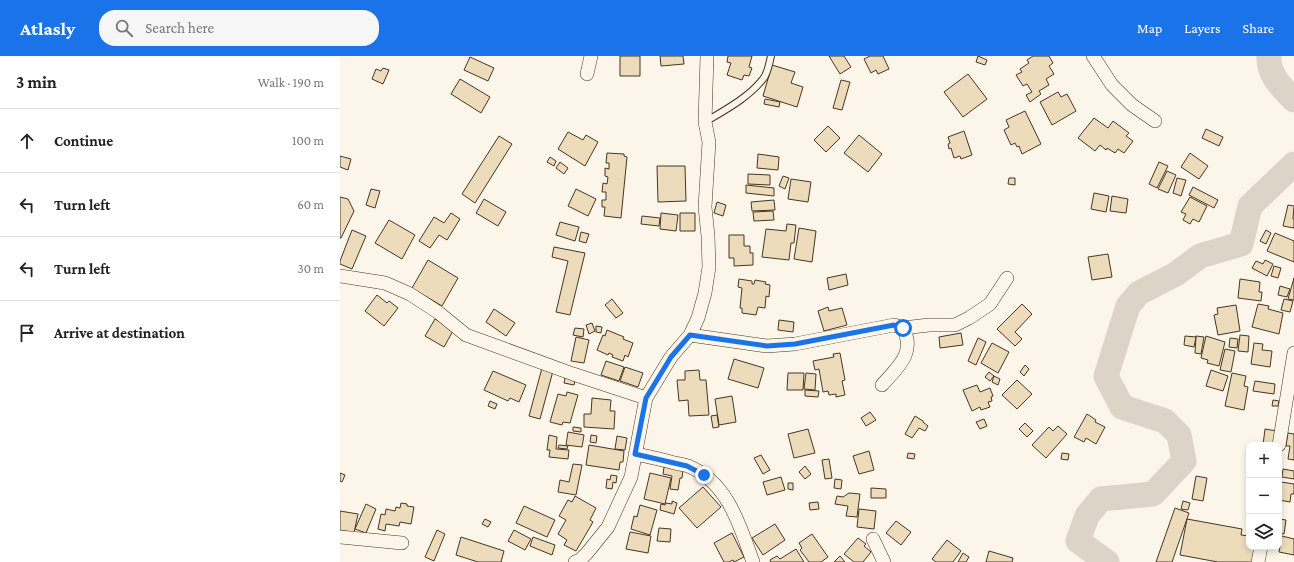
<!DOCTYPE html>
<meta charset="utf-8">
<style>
:root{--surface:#fff;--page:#f6f6f6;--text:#222;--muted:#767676;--line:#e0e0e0;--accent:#1a73e8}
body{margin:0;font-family:"Crimson Pro",serif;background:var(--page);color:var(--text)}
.controls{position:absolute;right:12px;bottom:12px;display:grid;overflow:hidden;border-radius:8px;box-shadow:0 2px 6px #0003}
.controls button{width:36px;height:36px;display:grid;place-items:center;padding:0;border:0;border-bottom:1px solid var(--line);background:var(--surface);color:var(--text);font:20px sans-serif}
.stop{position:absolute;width:12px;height:12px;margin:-9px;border:3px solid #1a73e8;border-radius:50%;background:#fff}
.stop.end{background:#1a73e8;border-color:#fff;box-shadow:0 1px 4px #0008}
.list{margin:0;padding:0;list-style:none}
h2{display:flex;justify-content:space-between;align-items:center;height:52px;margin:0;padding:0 16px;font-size:17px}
h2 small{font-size:13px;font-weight:400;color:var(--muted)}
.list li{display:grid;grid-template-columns:26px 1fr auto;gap:12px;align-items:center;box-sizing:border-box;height:64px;padding:0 16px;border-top:1px solid var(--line)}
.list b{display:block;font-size:15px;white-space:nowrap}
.list em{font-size:13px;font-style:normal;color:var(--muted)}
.icon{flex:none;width:22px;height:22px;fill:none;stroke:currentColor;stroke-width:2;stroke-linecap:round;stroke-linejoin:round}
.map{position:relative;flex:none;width:954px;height:506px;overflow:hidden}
header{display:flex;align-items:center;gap:24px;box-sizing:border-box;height:56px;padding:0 20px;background:var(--accent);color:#fff}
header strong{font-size:19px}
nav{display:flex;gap:22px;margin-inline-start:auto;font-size:14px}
.search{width:280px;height:36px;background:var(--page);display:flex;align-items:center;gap:10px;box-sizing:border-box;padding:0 14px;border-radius:16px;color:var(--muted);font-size:15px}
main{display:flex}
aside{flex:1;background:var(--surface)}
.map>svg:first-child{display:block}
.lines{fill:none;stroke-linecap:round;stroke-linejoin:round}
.river{stroke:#dcd4c6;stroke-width:25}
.building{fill:#ecdcbc;stroke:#4a3520}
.lane-casing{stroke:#4a3520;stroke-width:8}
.street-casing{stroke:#4a3520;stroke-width:14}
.lane{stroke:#fbf6e9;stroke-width:6}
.street{stroke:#fbf6e9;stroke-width:13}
.route{stroke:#1a73e8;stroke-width:5}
</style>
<header>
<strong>Atlasly</strong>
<div class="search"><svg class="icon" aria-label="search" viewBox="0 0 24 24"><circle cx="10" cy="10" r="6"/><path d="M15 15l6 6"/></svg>Search here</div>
<nav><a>Map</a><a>Layers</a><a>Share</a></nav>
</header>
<main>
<aside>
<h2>3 min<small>Walk · 190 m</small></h2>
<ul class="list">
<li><svg class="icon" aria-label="ahead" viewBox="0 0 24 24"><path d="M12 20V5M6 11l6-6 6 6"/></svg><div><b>Continue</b></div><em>100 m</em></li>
<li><svg class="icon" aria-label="left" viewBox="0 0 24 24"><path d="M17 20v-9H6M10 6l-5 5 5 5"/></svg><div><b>Turn left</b></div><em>60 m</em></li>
<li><svg class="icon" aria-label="left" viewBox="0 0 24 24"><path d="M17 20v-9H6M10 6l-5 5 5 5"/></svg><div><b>Turn left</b></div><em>30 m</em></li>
<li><svg class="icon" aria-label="arrive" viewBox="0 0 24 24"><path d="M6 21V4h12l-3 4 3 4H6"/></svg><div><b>Arrive at destination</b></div></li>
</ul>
</aside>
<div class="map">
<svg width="954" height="506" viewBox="0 0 954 506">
<rect width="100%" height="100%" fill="#fbf6e9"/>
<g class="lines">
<!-- river -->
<path class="river" d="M929 0C928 19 942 32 954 44
M767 506 738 485 747 460 761 443 813 438 844 405 839 379 825 365 782 351 766 320 788 250 799 237 836 218 860 200 901 188 910 150 954 108"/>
</g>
<!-- building -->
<path class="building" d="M280 0H300V20H280Z
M320 0H343L344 8 321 10Z
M388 0H412L409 11 412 12 409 20 404 19 402 24 387 19 391 7 387 6Z
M489 0H504L511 11 500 18Z
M530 0H543L549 13 538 18 536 14 531 17 524 3Z
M638 0 647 4 645 9 636 6Z
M693 0H709L713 7 709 10 714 18 706 23 709 29 699 35 701 38 690 46 686 39 692 36 687 28 683 30 676 19 682 16 680 13 689 7 687 4Z
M130 1 154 12 148 25 124 14Z
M432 9 455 16 451 27 463 31 457 51 423 40Z
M43 12 49 14 43 28 32 23 36 13 41 15Z
M628 18 647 43 623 61 604 36Z
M120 23 150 41 141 57 111 38Z
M501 24 510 26 502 54 493 52Z
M718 36 721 41 727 38 736 55 712 69 700 46Z
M425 43 440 46 439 51 424 48Z
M685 55 701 88 682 98 679 90 677 91 675 87 671 89 664 74 669 71 666 64Z
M754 62 768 72 773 65 789 77 786 80 793 85 784 97 778 93 775 97 767 92 766 94 760 89 755 95 738 82Z
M488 70 500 82 486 96 474 84Z
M866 73 883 81 879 90 862 82Z
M624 75 632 99 621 103 620 100 614 102 611 92 609 93 608 88 610 87 608 81Z
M228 76 243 84 246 79 258 86 245 110 218 93Z
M519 79 542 98 528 116 504 97Z
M159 80 172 88 135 147 122 138Z
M267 97 284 98V100L287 101 281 162 264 160 265 151H262V144H266V136H262L263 127 267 128 268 121 265 120V112L269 113V107H266Z
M850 97 868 110 859 123 841 111Z
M418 98 439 101 438 114 417 112Z
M0 100 11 103 8 114 0 111Z
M210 101 216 105 214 110 207 106Z
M220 106 228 112 224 118 216 112Z
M819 106 828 110 817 132 809 128Z
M317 110H345L346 145 318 146Z
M827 115 836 119 828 137 818 133Z
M408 118 430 119V129L408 128Z
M443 120 449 122 445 133 439 130Z
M669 122H675V129L668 128Z
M837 122 846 124 841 140 833 137Z
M451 123 471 126 468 146 448 143Z
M406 129 434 132V140L406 137Z
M853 131 878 144 874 152 849 139Z
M31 133 40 135 35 152 26 149Z
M236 133 256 143 248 160 228 150Z
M754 137 769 140 766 156 751 153Z
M772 140 788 143 786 157 770 155Z
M0 141 8 143 14 155 1 182H0Z
M850 141 867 150 859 166 853 163 850 168 843 164 846 158 841 156Z
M144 143 166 156 158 170 136 157Z
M434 144 435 154 412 155 411 146Z
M377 146 386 149 383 160 374 157Z
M948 149 954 150 953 163H954V172L943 170Z
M433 155 434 164 414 165 413 156Z
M111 157 120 163 107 184 99 179 90 192 79 185 94 161 104 167Z
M321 157 338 159 336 175 320 173Z
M340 157H355V175H340Z
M302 160 320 162 319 170 301 168Z
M49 164 75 179 62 203 35 187Z
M220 166 239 171 235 185 216 179Z
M447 168 456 169 454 187H451L449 204 422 201 426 173 446 175Z
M459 172 476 175 472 206 454 203Z
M12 174 26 180 12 213 0 208V205Z
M926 174 931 177 926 188 920 185Z
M241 176 249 178 246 187 239 185Z
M935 177 954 185V206L927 195Z
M389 179H404V190H410V197H413V209L394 210V202H389Z
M214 191 245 197 230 259 216 256 228 205 212 201Z
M768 198 772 221 752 224 748 201Z
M88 204 118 222 102 250 72 232Z
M925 204 933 208 927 220 912 212 916 205 923 208Z
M934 210 941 212 938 222 931 220Z
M506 218 508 229 489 234 487 222Z
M954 222V244L948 243Z
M399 223 412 225V228H414L415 224 426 226 425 228 430 229 429 241 426 240 425 252 418 251 416 259 402 257V252H400L402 232 398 231Z
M900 223 920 226 919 236H922L921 245 898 242Z
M940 230 950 233 947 241 938 239Z
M37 239 47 247 49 245 58 252 44 270 25 255Z
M272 243 283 257 276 262 265 249Z
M944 243 953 245 950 256 941 254Z
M682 248 692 258 675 276 682 283 675 290 657 273Z
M918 248 929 250 928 253 943 257 939 278 912 271Z
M896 249 900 275 878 279 874 259 878 258 877 252Z
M488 251 489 255 502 252 507 269 484 275 478 255Z
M154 253 175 267 166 280 146 266Z
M95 263 114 273 104 291 85 280Z
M439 264 454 266 453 276 438 274Z
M252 267 255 275 249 278 246 269Z
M256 270 262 271 261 277 256 276Z
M235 272 244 273 243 281 233 279Z
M267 274 284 281 283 283 293 287 288 301 285 299 283 305 272 301 273 299 269 297 268 299 257 294 263 279 265 280Z
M621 277 623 289 600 292 599 281Z
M900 279 909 280 908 296 898 295Z
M845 280 856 281 854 291 844 289Z
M856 280 864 281 861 298 855 297Z
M866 280 885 286 879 310 867 307 868 304 861 302Z
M236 281 249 284 244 307 231 305Z
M638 282 646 286 636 309 628 305Z
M890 282 898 283 897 292 889 291Z
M652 287 669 296 658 317 641 307Z
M914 287 923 288 922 294 932 295 930 311 911 308Z
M885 293 895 295 891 316 880 314Z
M500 297 505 324 502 325 505 339 496 341V338L489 339 488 335 483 336 479 313 475 314 473 305 494 301 493 298Z
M394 303 424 312 418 332 388 323Z
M266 305 284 311 279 325 261 319Z
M685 309 689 313 684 320 680 316Z
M285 311 303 317 298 331 280 325Z
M202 312 213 315 200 363 189 360Z
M359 314 360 324H366L369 359 349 360 348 344 339 345 337 324H345V315Z
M871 314 888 320 883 335 866 330Z
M153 315 186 329 179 346 170 342 168 345 144 334Z
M649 316 654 320 650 325 645 321Z
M448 317H464L463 334H447Z
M466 317 476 318 475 334 464 333Z
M892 317 906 320 904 330 908 331 904 354 885 350Z
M654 320 660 323 658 329 652 326Z
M225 322 235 324 234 329 224 327Z
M677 324 692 338 677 353 662 339Z
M915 325 935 328 934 338 913 335Z
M637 329 640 336 650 332 653 340 651 341 652 345 648 346 650 351 641 354 640 351 632 355 623 334Z
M465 334 479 335 478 341 465 340Z
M227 336 238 339 230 367 223 366 222 369 210 366 218 338 226 340Z
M392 340 396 366 379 369 375 343Z
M252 342 271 344 270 355H275L274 373 244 371V358H251Z
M933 344 939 345 938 350H932Z
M150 345 157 348 155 353 148 350Z
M530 356 536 364 526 370 521 362Z
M747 358 756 364 755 366 765 371 756 388 746 382 744 386 734 381Z
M377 359 379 371 373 372 371 360Z
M575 360 583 365V366L588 370 585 375 579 372 572 382 565 378Z
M644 363 647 370 640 373 636 366Z
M685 367 693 375 687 381 679 373Z
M718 370 727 378 706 402 692 389 709 371 713 375Z
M233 371 241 372V376L233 375Z
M468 373 475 397 454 402 448 378Z
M925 373 937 375 935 389H923Z
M228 376 244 379 242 391 226 389Z
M948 377 954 378V404L948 403 950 390H946Z
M209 379 217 381 216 393 229 394 228 403 209 401 210 394H207Z
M251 379 257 380 256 387 250 386Z
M277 380 287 382 285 394 275 393Z
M219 389 228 390 227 393 218 392Z
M249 389 284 395 283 406H280L279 414 246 409Z
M529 395 534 414 519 418 513 400Z
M568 397 575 398 574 403 567 402Z
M722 397 729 398 728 404 721 403Z
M421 399 430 414 423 418 414 402Z
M489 403 492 422 485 423 482 404Z
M233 408 242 409 236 439 218 436 220 424 229 426Z
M465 410 471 418 465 423 459 416Z
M324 411 343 414 342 422H340L338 434 330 433 332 420 323 418Z
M943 413 954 415V423L942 421Z
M0 417 5 419 2 426 0 425Z
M310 417 331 422 325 448 304 443Z
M271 419 277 420 276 427 273 426 272 433 266 432 267 423 270 424Z
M856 420 867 422 863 445 852 443Z
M441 421 445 434 427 439 423 426Z
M495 423 502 424 501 433 494 432Z
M941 426 954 428V438H951L950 446 939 444Z
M448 427H453V434L448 433Z
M363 431 381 451 357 472 339 452Z
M531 432 546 433V442H531Z
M509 437 520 438 517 461 506 460 508 450 495 448 497 440 503 441Z
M235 440 256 452 250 464 253 466 236 495 224 489 227 484 218 478 226 464 219 460 228 444 232 446Z
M332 445 337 447 334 458 320 454 321 448 325 449 326 447 332 448Z
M843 445 850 447 848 454 841 453Z
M478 446 479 453 470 454 469 447Z
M61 447 67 448V450L74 451 71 468 60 466 59 470 46 468 45 475 38 473 41 458 45 459 46 453 55 455 56 451 60 452Z
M26 448 36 453 26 477 15 473Z
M300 449 317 454 310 479 291 473 294 460 297 461Z
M184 450 215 464 207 481 176 467Z
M835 452 849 457 832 506H816Z
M519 453 536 455 534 473 517 471Z
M0 455 18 458 14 477 0 474Z
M145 463 151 466 148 471 142 468Z
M847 463 902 473 901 479 909 480V491H915L912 506H878L840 499Z
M939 463 946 464 944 478 939 477Z
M556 465 571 476 561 489 546 477Z
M435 468 445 484 423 499 412 482Z
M319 472 331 473 330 486 317 485Z
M97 474 105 478 94 505 85 501Z
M174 474 191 483 185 494 168 485Z
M290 476 311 480 308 497 286 493Z
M392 477 404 501 394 506 393 504 389 506H384L374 487Z
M472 478 488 501 481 506H469L460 494 462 492 459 487Z
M942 480 954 483V499L939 496Z
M121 481 164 495 161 506H138L116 499Z
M193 481 215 489 212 499 190 490Z
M518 482 526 488 524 490 531 496 523 506H514L504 498Z
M607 484 621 495 613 506H596L592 503Z
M456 493 464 506H431L430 504 437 500 440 503Z
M649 495 673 502 672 506H646Z
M623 497 629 501 626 506H618Z
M500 500 505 506H494Z"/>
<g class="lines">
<defs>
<path id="lane" d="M365 66C385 54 408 42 423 23 428 17 429 8 431 0"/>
<path id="street" d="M753 0 772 29 792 49 815 65
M247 18 251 0
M0 220 45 227 70 238 99 257 126 279 233 318 306 342
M563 272 589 269H615L629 262 650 248 667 222
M350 279 427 290 455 288 554 269 563 272C576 297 558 311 542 329
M939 389 954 297
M295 398C307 400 319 403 331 406 336 408 343 408 348 410 388 426 400 470 413 506
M0 481 62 487
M533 483 544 506
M235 506 240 504 247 497 268 471 291 421 306 342 331 301 350 279 358 262 365 237 369 211 368 180 365 151 369 86 365 66 367 0
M918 506 921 491"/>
</defs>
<!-- lane casing -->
<use href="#lane" class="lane-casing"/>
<!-- street casing -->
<use href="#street" class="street-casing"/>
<!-- lane -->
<use href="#lane" class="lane"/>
<!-- street -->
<use href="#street" class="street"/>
</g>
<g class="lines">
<!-- route -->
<path class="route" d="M364 419 347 410 295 398 306 342 331 301 350 279 427 290 455 288 554 269 563 272"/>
</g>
</svg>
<div class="controls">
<button>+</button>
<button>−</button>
<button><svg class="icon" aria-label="layers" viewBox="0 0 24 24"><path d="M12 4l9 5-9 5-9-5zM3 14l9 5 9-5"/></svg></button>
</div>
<div class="stop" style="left:563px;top:272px"></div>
<div class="stop end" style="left:364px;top:419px"></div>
</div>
</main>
